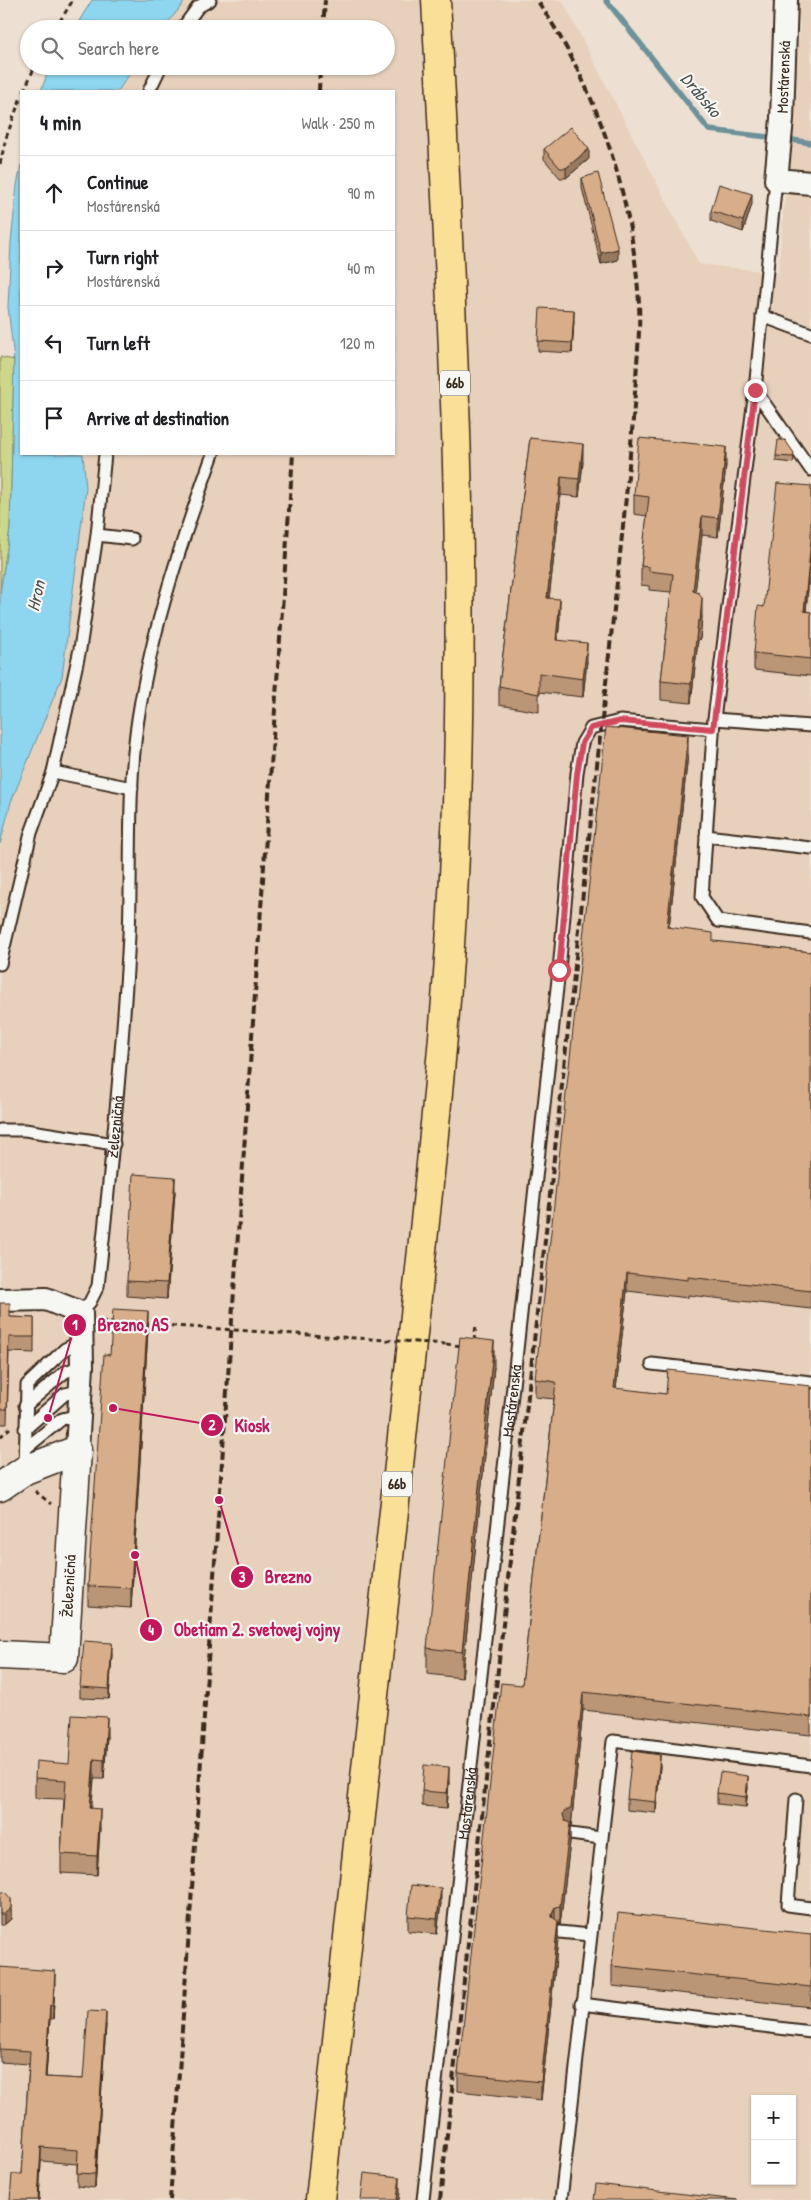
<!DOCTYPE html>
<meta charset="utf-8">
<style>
:root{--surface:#fff;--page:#f6f6f6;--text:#202124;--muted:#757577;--line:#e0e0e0}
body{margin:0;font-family:"Patrick Hand",sans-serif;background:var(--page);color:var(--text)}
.controls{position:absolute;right:15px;bottom:15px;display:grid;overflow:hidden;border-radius:0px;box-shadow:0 1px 4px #0004}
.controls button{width:45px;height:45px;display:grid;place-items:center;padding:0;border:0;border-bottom:1px solid var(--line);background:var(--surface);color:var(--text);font:25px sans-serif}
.stop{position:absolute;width:15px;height:15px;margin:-11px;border:4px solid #d1495b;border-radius:50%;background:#fff}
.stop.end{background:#d1495b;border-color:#fff;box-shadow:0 1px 5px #0008}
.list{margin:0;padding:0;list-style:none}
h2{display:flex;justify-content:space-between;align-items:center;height:65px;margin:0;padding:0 20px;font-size:21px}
h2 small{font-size:16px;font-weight:400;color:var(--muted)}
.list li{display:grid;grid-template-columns:32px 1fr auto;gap:15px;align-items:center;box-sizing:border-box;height:75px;padding:0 20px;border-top:1px solid var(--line)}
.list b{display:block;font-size:19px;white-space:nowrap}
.list p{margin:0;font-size:16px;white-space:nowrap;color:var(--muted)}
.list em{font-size:16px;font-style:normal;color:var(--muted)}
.icon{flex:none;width:28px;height:28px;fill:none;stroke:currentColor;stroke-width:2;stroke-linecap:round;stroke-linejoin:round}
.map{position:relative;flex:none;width:811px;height:2200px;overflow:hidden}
.search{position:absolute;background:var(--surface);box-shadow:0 1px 4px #0004;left:20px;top:20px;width:375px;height:55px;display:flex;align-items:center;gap:12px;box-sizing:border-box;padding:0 18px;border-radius:28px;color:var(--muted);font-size:19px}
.panel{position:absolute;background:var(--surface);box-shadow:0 1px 4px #0004;left:20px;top:90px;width:375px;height:365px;border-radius:0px}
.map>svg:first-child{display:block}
.built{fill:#e7d1bc;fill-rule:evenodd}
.green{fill:#ccd78a;stroke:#848054}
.water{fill:#8ed5ef;stroke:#6d919b}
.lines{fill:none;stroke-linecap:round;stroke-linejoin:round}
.stream{stroke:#6d919b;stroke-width:5.5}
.service-casing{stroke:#3b2a1e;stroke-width:15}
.minor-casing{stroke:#3b2a1e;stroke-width:26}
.tertiary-casing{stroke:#3b2a1e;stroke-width:31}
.primary-casing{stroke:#3b2a1e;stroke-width:31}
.path{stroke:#3b2a1e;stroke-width:3;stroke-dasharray:5 4;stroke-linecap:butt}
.service{stroke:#f6f6f2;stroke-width:11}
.minor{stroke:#f6f6f2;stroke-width:22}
.tertiary{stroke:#f6f6f2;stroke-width:28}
.primary{stroke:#fadf96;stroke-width:28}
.rail{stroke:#3b2a1e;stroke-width:4;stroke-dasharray:8 4;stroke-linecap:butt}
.path-bridge{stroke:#3b2a1e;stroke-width:3;stroke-dasharray:5 4;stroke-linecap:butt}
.wall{fill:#ba9576;stroke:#3b2a1e}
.shaded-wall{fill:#977960;stroke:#3b2a1e}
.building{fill:#d8ad89;stroke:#3b2a1e}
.route{stroke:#d1495b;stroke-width:6}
.labels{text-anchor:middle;stroke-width:4.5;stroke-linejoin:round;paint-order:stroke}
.shield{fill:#f6f6f2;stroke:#73675e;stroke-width:1}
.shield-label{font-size:15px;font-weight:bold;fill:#3b2a1e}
.street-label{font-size:16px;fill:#3b2a1e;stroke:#f6f6f2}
.water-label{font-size:18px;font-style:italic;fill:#505552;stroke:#f6f6f2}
.leader{fill:none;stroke:#c2185b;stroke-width:2}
.callout-dot{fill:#c2185b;stroke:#f6f6f2;stroke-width:2}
.mark-label{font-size:15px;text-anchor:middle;font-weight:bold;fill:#fff}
.callout-label{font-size:18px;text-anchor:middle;font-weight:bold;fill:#c2185b;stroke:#f6f6f2;stroke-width:4.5;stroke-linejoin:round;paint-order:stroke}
</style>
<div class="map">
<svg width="811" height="2200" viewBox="0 0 811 2200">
<rect width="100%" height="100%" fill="#ede0d2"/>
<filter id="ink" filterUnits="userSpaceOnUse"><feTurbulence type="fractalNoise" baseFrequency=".02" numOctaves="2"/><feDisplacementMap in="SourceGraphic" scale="10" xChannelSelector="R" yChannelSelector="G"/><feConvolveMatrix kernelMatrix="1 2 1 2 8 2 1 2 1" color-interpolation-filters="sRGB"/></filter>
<g filter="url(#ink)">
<!-- built -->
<path class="built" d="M186 0H562L699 264 778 273 800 25 795 0H811V2200H0V844L11 802 62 677 86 488 83 454H394V91H118L135 66H386V29H163ZM755 2099H792V2181H755Z"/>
<!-- green -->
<path class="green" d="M0 357 14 360 10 529 0 593Z"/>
<!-- water -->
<path class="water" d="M92 0H186L163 29H74Z
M50 66H135L118 91H41Z
M21 165V454H83L86 488 62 677 11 802 0 844V593L10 529 14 360 8 307 11 242 17 185Z"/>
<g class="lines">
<!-- stream -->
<path class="stream" d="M606 0 709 130 777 138
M786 139 811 143"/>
<defs>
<g id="service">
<path d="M182 29 198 7 210 0"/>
<path d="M149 91 161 66"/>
<path d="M776 180 755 390 714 719 702 897 718 921 811 933"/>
<path d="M762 316 811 334"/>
<path d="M755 390 811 470"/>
<path d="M97 535 132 539"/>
<path d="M714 719 811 726"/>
<path d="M53 772 132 788"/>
<path d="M706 836 811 848"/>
<path d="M0 964 31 833 53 772 80 649 97 535 105 454"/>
<path d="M0 1130H25L114 1144"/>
<path id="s1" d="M81 1313 90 1302 98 1286C111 1169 123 1052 129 935 132 863 127 790 138 719 152 628 182 540 213 454"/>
<path d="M652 1364 811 1382"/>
<path d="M25 1406 65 1372 82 1366"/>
<path d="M25 1429 65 1394 80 1391"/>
<path d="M25 1449 62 1419 79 1415"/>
<path d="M25 1470 27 1385 65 1349 82 1341"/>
<path d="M796 1799 788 1905 811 1908"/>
<path d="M570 1834 601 1838"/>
<path d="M559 1932 590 1935"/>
<path d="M581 2004 811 2032"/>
<path id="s2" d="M423 2200 559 970 577 773 582 743 591 728 620 721 713 729"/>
<path d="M561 2200 613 1741 811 1766"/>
</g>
<path id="minor" d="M786 0 782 119 776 180 811 183
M0 1300 46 1299 81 1313 82 1366 77 1450"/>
<path id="tertiary" d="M0 1487 25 1470 77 1450 64 1658 0 1655"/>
<path id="primary" d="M320 2200C347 1943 375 1685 403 1428 422 1244 445 1060 454 876 469 584 451 292 436 0"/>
</defs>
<!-- service casing -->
<use href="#service" class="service-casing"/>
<!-- minor casing -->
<use href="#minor" class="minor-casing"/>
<!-- tertiary casing -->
<use href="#tertiary" class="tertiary-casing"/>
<!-- primary casing -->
<use href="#primary" class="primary-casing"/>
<!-- path -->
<path class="path" d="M55 29 73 0
M24 91 35 66
M0 164 6 138 21 97
M101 1321 115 1322
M474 1341 476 1325
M446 1344 462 1346
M0 1437 10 1428
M35 1491 51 1504"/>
<!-- service -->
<use href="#service" class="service"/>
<!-- minor -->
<use href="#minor" class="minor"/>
<!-- tertiary -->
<use href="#tertiary" class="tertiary"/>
<!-- primary -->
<use href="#primary" class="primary"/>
<!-- rail -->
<path class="rail" d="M323 29 325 0
M319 91 320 66
M170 2200 293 454
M440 2200 618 573C625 508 632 442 636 377 638 348 641 319 638 290 630 187 595 85 537 0"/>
<!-- path-bridge -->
<path class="path-bridge" d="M144 1324 446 1344"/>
</g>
<!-- wall -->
<path class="wall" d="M544 149 589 159 566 178H560L544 159Z
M582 178 618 260 601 264 582 188Z
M752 204 743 232 711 221V211Z
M574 320 572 353 538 351V341Z
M530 438 583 462 579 497 561 495 549 598 560 617 558 640 587 661 583 697 539 692V712L499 705V686Z
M785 440 794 458 793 463 776 461V456Z
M726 465 718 537 702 535 695 592 702 617 700 639 698 640 691 703 661 700V681L671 592 649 590V586L641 585V566L647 516 634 514V495Z
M811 486V558L806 611 811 612V676L754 670V653L764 607Z
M688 754 669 928 713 941 811 952V1309L688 1295V1298L627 1291 616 1389 666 1394 811 1386V1735L583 1710 571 1827H570V1842L560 1925H558V1939L541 2100 458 2091V2073L522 1685 554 1399 535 1397V1379Z
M175 1192 167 1299 127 1296V1281Z
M0 1303 10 1317 34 1318V1353L9 1352 7 1424H0Z
M148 1330 131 1608 88 1605V1586L110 1355Z
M494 1367 462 1678 427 1674V1648Z
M112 1654 109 1699 80 1698V1687Z
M107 1736 104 1779H94L91 1808 100 1828 97 1875 61 1873V1854L64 1799 35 1798V1778L69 1764Z
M660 1766 656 1813 627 1810V1799Z
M449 1782 447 1808 422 1806V1791Z
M748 1787 746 1807 717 1804V1793Z
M0 1892 11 1910V1919L4 1925H0Z
M441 1903 437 1934 408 1931V1916Z
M811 1934V2007L612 1986V1966Z
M0 1967 55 1984 53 2019H50L46 2077 83 2079 106 2025 95 2188 77 2186V2164L41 2161 39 2200H10L22 2175 29 2064 0 2062Z"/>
<!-- shaded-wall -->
<path class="shaded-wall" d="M589 149V159L566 178V168Z
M752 194V204L743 232V221Z
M618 249V260L601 264V253Z
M574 310V320L572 353V343Z
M583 444V462L579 497V479Z
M726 447V465L718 537V518Z
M561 477V495L547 616V598Z
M702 516V535L693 610V591Z
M811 541V558L804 628V611Z
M702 598V617L700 639 698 640 691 703V684L698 621Z
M560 599V617L556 658V640Z
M587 643V661L583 697V679Z
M688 735V754L667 946V927Z
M175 1177V1192L167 1299V1283Z
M627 1273V1291L614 1407V1388Z
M148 1311V1330L131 1608V1588Z
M494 1341V1367L462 1678V1652Z
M112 1643V1654L109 1699V1689Z
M583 1692V1710L571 1827H570V1842L560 1925V1906L564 1829 563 1815Z
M107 1717V1736L104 1779V1760Z
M660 1755V1766L656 1813V1802Z
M94 1759V1779L90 1828V1808Z
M449 1767V1782L447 1808V1793Z
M748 1776V1787L746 1807V1797Z
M100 1809V1828L97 1875V1856Z
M441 1888V1903L437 1934V1919Z
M11 1899V1919L4 1925V1914Z
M555 1907V1925L552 1931V1913Z
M558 1921V1939L541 2100V2082Z
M55 1971V1984L53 2019V2006Z
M50 2005V2019L45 2090V2077Z
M106 2012V2025L95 2188V2174Z
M41 2147V2161L39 2200H38Z
M400 2177V2193L399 2200H397Z"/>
<!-- building -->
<path class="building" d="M571 127 589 149 566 168H560L544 149Z
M598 173 618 249 601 253 582 178Z
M719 184 752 194 743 221 711 211Z
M540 308 574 310 572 343 538 341Z
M530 438 583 444 579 479 561 477 547 598 560 599 556 640 587 643 583 679 539 673V694L499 686Z
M639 438 726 447 718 518 702 516 693 591 699 593 702 598 700 621H698L691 684 661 681 673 574 649 571V567L641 566 649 497 634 495Z
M778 440H785L794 453 793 457 776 456Z
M777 483 811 486V541L804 611 811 612V659L754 653 758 606 764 607Z
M606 727 688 735 667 927 713 933V941L811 952V1291L688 1277V1280L627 1273 614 1388 666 1394 668 1370 811 1386V1717L583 1692 571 1808 564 1811 563 1815 565 1821 570 1823 560 1906 555 1907 552 1913V1917L558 1921 541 2082 458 2073 501 1683 522 1685 556 1382 535 1379Z
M133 1174 175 1177 167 1283 127 1281Z
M0 1303H10V1317L34 1318V1337H9L7 1409H0Z
M113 1309 148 1311 131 1588 88 1586 104 1354 110 1355Z
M460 1337 494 1341 462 1652 427 1648Z
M84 1641 112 1643 109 1689 80 1687Z
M72 1715 107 1717 104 1760 94 1759 90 1808 100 1809 97 1856 61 1854 66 1780 35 1778 36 1761 69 1764Z
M632 1751 660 1755 656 1802 627 1799Z
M424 1765 449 1767 447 1793 422 1791Z
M720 1772 748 1776 746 1797 717 1793Z
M411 1885 441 1888 437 1919 408 1916Z
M0 1892H5L11 1899V1908L4 1914H0Z
M618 1913 811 1934V1987L612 1966Z
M0 1967 55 1971 53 2006 50 2005 45 2077 83 2079 88 2011 106 2012 95 2174 77 2173 78 2150 41 2147 38 2200H10L12 2174 22 2175 30 2051 0 2049Z
M364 2173 400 2177 397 2200H361Z
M596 2184 738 2200H594Z"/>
</g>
<g class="lines" filter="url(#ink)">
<!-- route -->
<path class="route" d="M559 970 577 774 582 743 591 728 620 721 713 729 755 390"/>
</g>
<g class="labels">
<!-- shield labels -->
<g class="shield">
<rect x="440" y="370.5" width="30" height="25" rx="4"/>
<rect x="382" y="1471.5" width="30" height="25" rx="4"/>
</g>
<g class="shield-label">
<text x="455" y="388">66b</text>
<text x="397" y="1489">66b</text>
</g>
<!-- street labels -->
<g class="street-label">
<text transform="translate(783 77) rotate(-88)" y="6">Mostárenská</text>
<text dy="6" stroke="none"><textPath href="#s1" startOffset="192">Železničná</textPath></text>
<text dy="6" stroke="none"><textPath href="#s2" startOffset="804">Mostárenská</textPath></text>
<text transform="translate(68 1586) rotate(-87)" y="6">Železničná</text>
<text dy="6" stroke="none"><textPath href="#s2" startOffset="399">Mostárenská</textPath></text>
</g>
<!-- water labels -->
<g class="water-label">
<text transform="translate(701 95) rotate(50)" y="6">Drábsko</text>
<text transform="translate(36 596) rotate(-77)" y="6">Hron</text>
</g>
</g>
<!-- callouts -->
<path class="leader" d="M48 1418L75 1325M113 1408L212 1425M219 1500L242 1577M135 1555L151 1630"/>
<g class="callout-dot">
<circle cx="48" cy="1418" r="5"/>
<circle cx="113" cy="1408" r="5"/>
<circle cx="219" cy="1500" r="5"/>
<circle cx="135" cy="1555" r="5"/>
<circle cx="75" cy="1325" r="12"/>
<circle cx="212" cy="1425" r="12"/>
<circle cx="242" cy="1577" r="12"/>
<circle cx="151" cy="1630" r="12"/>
</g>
<g class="mark-label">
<text x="75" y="1330">1</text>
<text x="212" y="1430">2</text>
<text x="242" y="1582">3</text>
<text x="151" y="1635">4</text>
</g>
<g class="callout-label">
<text x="133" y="1331">Brezno, AS</text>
<text x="252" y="1432">Kiosk</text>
<text x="288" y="1583">Brezno</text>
<text x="257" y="1636">Obetiam 2. svetovej vojny</text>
</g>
</svg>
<div class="controls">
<button>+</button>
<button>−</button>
</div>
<div class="stop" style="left:559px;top:970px"></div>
<div class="stop end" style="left:755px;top:390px"></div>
<div class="search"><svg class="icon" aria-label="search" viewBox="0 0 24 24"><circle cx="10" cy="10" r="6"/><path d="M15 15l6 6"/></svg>Search here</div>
<section class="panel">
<h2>4 min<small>Walk · 250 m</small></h2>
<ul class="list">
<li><svg class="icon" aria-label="ahead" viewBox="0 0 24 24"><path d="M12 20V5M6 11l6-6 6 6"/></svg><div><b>Continue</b><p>Mostárenská</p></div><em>90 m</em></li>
<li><svg class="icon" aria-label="right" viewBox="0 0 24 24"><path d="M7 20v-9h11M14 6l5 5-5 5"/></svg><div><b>Turn right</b><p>Mostárenská</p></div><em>40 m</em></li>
<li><svg class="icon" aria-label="left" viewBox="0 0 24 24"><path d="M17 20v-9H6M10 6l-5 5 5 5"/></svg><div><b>Turn left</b></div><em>120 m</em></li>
<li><svg class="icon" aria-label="arrive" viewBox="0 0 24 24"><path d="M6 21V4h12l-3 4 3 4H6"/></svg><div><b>Arrive at destination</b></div></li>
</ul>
</section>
</div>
